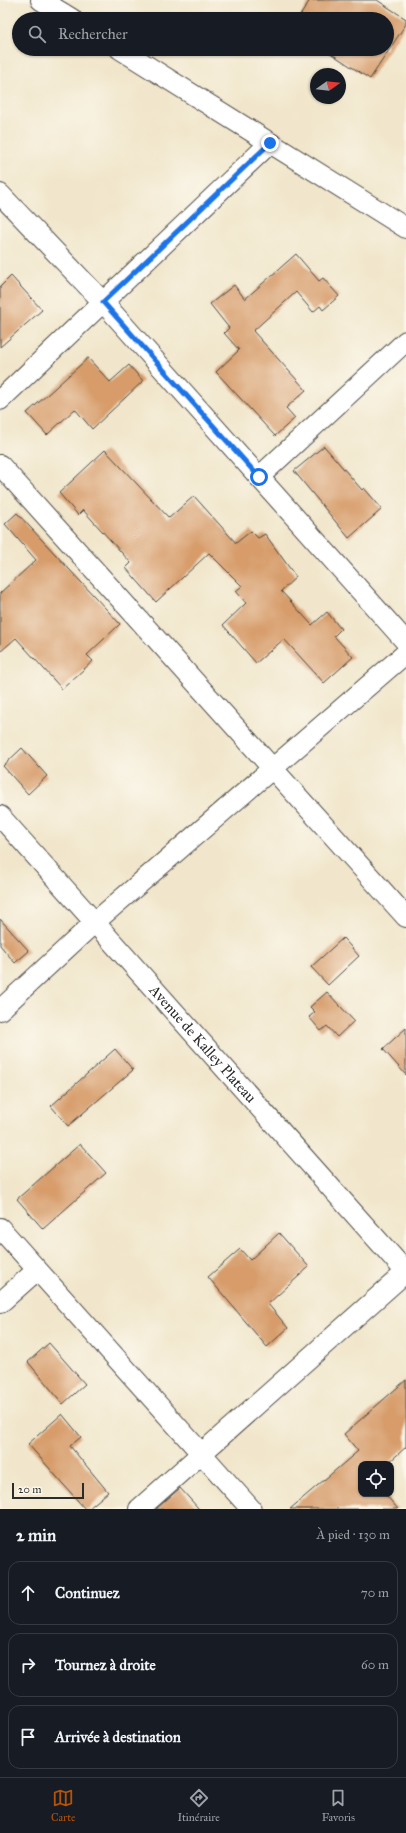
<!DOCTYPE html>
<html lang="fr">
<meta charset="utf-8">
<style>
:root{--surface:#171b24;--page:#20242c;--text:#f1f3f6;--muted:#9ea1a6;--line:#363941;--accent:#b45309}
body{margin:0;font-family:"IM FELL Great Primer",serif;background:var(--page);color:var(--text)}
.controls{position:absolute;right:12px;bottom:12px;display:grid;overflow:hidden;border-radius:8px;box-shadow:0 1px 3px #0004}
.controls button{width:36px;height:36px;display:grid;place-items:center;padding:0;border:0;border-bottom:1px solid var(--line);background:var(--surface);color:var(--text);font:20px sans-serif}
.compass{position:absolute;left:310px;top:68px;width:36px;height:36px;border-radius:50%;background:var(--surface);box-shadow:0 1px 3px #0004;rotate:75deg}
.scale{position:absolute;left:12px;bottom:10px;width:72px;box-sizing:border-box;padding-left:4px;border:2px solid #2b2b2b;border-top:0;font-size:11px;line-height:14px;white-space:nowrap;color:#2b2b2b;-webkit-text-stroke:3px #fbf7ec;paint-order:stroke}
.stop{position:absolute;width:12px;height:12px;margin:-9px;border:3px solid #1a73e8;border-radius:50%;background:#fff}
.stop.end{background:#1a73e8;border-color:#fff;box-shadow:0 1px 4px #0008}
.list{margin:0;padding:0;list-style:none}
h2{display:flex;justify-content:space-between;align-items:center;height:52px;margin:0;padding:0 16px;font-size:17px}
h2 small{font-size:13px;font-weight:400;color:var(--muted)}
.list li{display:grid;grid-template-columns:26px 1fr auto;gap:12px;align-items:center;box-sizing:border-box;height:64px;margin:0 8px 8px;padding:0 8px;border:1px solid var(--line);border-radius:12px}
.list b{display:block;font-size:15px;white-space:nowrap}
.list em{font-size:13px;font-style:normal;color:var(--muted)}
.icon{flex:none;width:22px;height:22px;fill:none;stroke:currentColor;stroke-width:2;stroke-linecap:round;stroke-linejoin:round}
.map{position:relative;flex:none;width:406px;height:1509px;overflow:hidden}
.search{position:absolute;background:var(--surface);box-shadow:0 1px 3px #0004;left:12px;right:12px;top:12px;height:44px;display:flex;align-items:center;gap:10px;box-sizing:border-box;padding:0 14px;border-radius:22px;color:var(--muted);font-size:15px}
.sheet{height:268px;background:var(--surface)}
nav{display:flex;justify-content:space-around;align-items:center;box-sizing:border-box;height:56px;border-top:1px solid var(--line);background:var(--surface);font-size:11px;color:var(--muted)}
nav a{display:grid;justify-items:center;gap:2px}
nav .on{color:var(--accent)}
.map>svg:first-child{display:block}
.building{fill:#d79c6b}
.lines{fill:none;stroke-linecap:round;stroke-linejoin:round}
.minor-casing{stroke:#494743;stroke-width:22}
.minor{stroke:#fff;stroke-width:20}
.route{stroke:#1a73e8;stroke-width:5}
.labels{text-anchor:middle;stroke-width:3;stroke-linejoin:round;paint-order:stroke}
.street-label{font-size:15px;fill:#2b2b2b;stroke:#fbf7ec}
</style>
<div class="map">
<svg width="406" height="1509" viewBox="0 0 406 1509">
<rect width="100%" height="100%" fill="#fbf7ec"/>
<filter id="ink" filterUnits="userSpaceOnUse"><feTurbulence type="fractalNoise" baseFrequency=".025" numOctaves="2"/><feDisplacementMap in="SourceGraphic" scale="8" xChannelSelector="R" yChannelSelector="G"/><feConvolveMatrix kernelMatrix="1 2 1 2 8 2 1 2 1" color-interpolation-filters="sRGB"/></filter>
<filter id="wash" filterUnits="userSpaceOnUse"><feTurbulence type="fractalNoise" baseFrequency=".012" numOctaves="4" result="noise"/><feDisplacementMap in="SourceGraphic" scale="16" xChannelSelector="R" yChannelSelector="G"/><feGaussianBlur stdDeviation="0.9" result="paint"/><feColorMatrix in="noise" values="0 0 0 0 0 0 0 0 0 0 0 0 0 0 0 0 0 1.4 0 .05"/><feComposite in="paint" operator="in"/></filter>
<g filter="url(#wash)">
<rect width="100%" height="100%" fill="#f1e6cb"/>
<g id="blocks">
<!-- building -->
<path class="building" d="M310 0H377L406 19V24L370 79 324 49H387V19H298Z
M296 254 319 281 323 278 339 296 323 310 320 306 313 312 296 292 253 331 306 390 286 408 295 418 275 436 216 372 239 350 224 333 229 328 210 304 234 285 245 299Z
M11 276 42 310 0 347V287Z
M88 358 110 382 129 365 143 381 92 429 75 409 47 435 27 413Z
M324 446 362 490 364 488 382 509 349 538 294 471Z
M105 450 169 518 194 496 236 543 251 531 258 538 265 534 296 577 281 591 312 625 327 612 341 629 334 636 353 657 324 683 284 639 256 663 223 625 246 603 236 591 242 586 209 553 156 602 126 568 131 563 83 510 78 515 59 493Z
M17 513 120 624 87 655 93 661 62 689 16 638 0 652V593L36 560 5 524Z
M22 748 47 776 28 794 3 766Z
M0 919 29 951 15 963 0 945Z
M343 938 359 956 328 985 311 967Z
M327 992 354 1021 337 1037 327 1026 321 1031 309 1017 315 1012 310 1007Z
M406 1028V1075L383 1049Z
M115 1049 133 1070 68 1126 51 1106Z
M80 1144 106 1173 43 1229 17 1199Z
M279 1233 309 1267 268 1304 288 1328 267 1347 208 1277 240 1249 250 1260Z
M49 1343 85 1384 63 1404 28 1362Z
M406 1380V1447L387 1464H360L361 1494H385L398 1509H290L358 1451 344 1434Z
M62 1414 81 1437 70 1446 108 1492 88 1509H85L28 1444Z
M180 1488 199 1509H156Z"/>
</g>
</g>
<g filter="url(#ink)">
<use href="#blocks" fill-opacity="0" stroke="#494743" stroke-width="1"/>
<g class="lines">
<defs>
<g id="minor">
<path d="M41 0 72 19"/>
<path d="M120 49 406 228"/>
<path d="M0 194 103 302 406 642"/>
<path d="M0 400 270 143"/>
<path d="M0 465 406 917"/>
<path d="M259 477 406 341"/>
<path id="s1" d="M0 816 406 1272"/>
<path d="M0 1010 95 922 406 653"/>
<path d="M0 1228 251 1509"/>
<path d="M0 1303 37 1270"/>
<path d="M139 1509 406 1272"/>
</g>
</defs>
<!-- minor casing -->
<use href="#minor" class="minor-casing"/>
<!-- minor -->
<use href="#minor" class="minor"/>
</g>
</g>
<g class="lines" filter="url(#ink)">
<!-- route -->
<path class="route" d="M259 477 103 302 270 143"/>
</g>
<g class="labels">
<!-- street labels -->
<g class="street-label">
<text dy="5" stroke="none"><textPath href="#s1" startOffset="305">Avenue de Kalley Plateau</textPath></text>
</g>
</g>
</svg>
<div class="controls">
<button><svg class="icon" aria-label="locate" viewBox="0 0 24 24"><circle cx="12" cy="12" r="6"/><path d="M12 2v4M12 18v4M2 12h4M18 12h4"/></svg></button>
</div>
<svg class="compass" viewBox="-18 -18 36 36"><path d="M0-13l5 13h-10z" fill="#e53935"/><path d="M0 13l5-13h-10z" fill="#9ea1a6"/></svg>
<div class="scale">20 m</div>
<div class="stop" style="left:259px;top:477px"></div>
<div class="stop end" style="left:270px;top:143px"></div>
<div class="search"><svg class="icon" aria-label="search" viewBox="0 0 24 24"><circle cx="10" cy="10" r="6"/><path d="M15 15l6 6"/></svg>Rechercher</div>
</div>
<section class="sheet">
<h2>2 min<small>À pied · 130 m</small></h2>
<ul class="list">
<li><svg class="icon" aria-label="ahead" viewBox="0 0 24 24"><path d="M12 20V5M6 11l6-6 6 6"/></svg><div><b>Continuez</b></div><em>70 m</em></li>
<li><svg class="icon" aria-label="right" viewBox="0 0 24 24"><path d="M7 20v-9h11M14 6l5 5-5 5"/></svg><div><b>Tournez à droite</b></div><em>60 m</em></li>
<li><svg class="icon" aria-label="arrive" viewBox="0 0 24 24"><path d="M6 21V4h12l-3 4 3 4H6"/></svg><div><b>Arrivée à destination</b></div></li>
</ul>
</section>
<nav>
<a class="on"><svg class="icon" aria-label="map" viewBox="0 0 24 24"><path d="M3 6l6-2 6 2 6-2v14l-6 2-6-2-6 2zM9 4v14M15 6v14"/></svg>Carte</a>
<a><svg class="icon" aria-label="directions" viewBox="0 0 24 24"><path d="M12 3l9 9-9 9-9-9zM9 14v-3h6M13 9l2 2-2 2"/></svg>Itinéraire</a>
<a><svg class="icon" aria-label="saved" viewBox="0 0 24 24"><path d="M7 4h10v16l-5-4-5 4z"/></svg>Favoris</a>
</nav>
